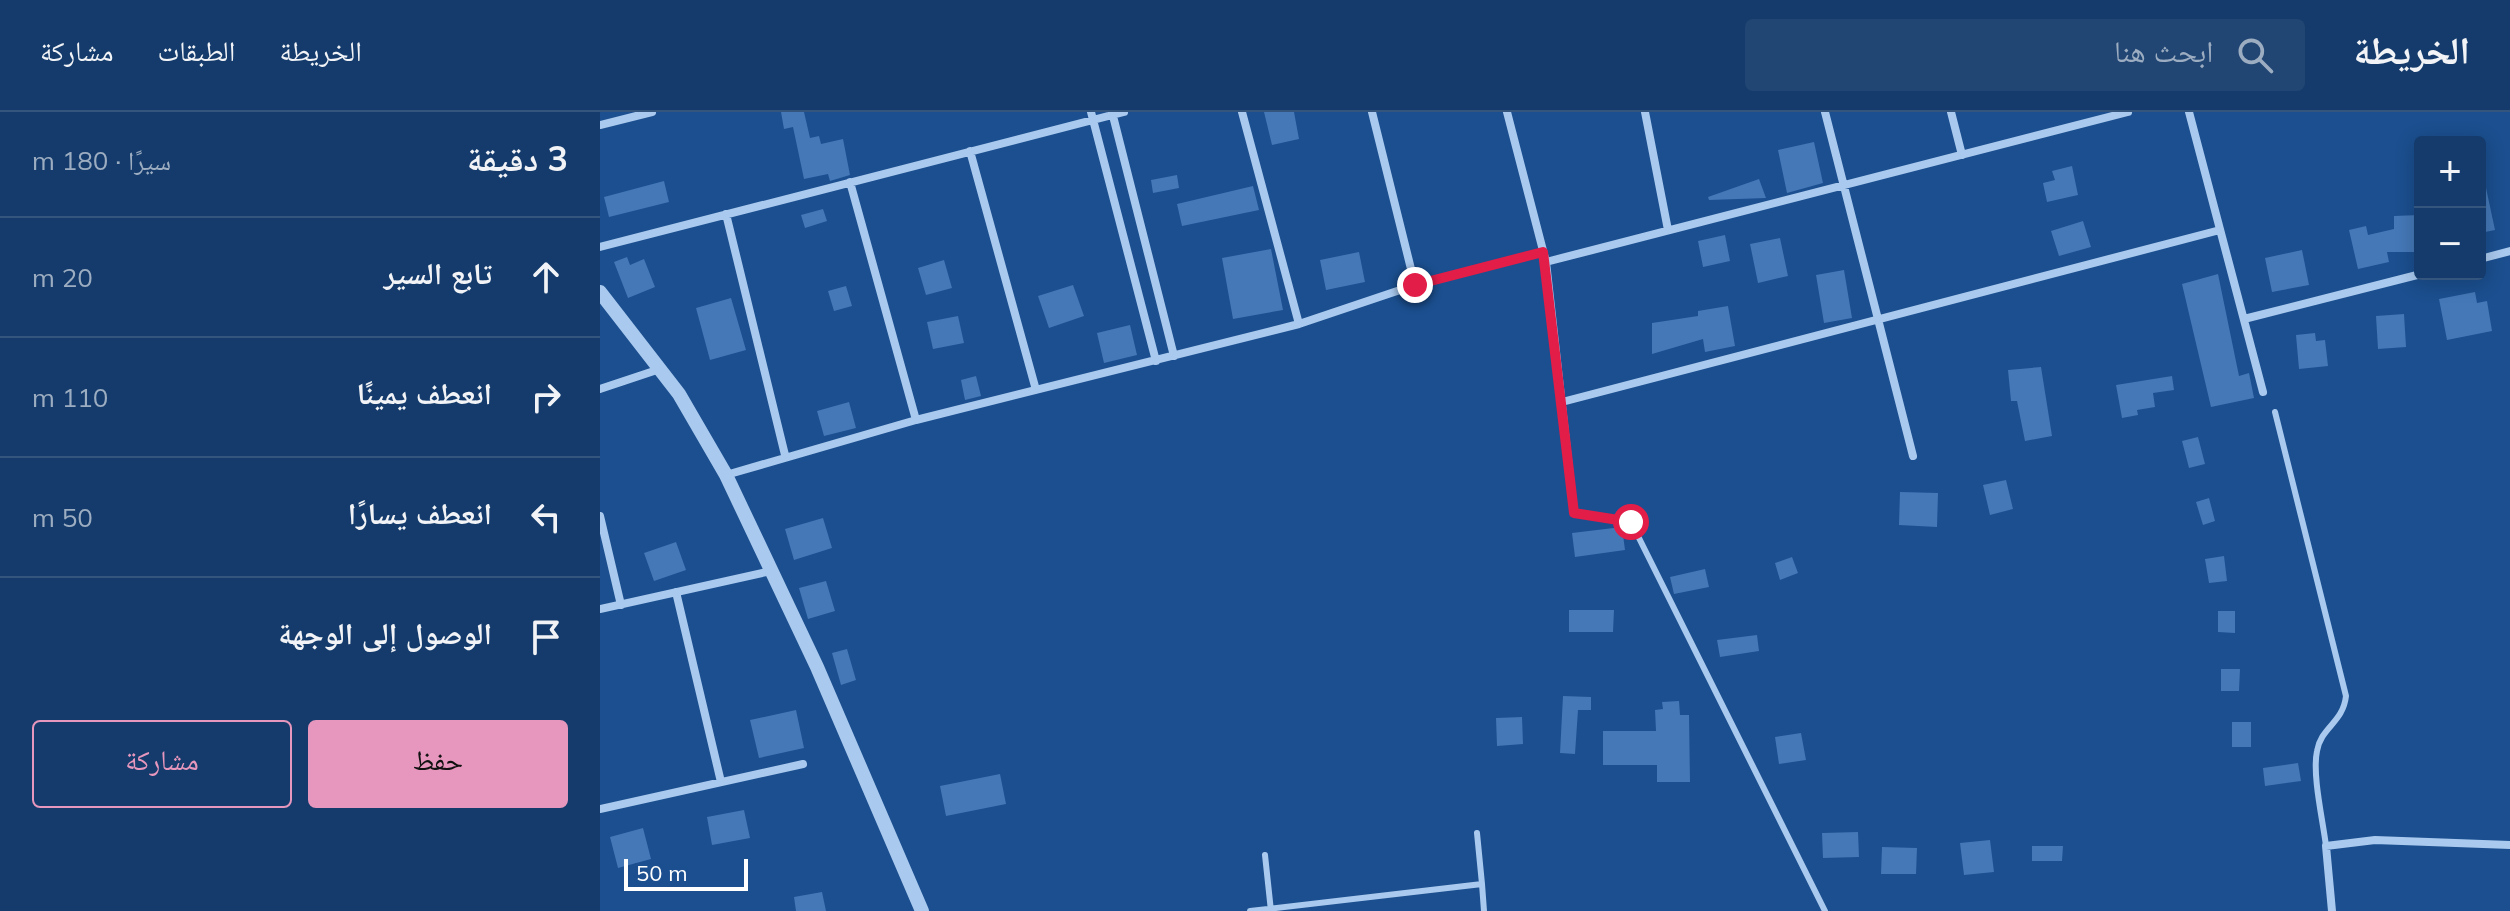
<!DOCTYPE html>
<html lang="ar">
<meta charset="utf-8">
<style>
:root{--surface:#143b6b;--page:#214673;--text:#f1f3f6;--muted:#9dadc1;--line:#33557e;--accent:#e797bd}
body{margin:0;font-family:Mulish,"Noto Naskh Arabic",sans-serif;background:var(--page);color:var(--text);direction:rtl}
.controls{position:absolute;right:24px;top:24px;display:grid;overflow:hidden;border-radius:8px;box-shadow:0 4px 20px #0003}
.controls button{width:72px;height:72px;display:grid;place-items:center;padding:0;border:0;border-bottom:2px solid var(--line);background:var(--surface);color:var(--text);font:40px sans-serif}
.scale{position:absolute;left:24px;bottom:20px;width:124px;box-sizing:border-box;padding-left:8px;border:4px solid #fff;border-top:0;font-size:22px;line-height:28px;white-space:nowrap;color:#fff;-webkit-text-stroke:6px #1b4f8f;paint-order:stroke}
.stop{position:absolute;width:24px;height:24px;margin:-18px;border:6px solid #e11d48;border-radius:50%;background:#fff}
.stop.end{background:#e11d48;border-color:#fff;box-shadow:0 2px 8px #0008}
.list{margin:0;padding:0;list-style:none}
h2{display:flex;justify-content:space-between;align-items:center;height:104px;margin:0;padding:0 32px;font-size:34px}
h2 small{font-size:26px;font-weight:400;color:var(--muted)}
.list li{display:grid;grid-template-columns:52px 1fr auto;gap:24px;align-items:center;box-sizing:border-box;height:120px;padding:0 32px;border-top:2px solid var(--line)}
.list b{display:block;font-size:30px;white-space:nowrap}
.list em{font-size:26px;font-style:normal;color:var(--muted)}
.actions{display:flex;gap:16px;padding:24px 32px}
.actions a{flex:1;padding:18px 0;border:2px solid var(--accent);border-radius:8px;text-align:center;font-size:28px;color:var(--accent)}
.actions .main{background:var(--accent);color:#111}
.icon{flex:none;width:44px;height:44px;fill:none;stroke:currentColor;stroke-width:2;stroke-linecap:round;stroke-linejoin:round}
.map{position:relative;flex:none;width:1910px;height:799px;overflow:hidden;direction:ltr}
header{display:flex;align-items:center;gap:48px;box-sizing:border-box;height:112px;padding:0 40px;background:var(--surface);border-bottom:2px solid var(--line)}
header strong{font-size:38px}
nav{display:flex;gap:44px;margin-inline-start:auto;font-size:28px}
.search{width:560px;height:72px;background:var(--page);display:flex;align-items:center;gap:20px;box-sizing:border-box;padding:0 28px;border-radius:8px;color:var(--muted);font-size:30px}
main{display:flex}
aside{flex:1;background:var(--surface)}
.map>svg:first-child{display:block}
.building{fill:#4478b7}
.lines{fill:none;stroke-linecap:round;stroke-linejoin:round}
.service{stroke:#a9c9ee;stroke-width:6}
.minor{stroke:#a9c9ee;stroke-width:8}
.tertiary{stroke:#a9c9ee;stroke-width:14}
.route{stroke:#e11d48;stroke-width:10}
</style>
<header>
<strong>الخريطة</strong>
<div class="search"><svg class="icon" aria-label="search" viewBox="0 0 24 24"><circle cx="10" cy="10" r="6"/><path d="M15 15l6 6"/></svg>ابحث هنا</div>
<nav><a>الخريطة</a><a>الطبقات</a><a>مشاركة</a></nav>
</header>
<main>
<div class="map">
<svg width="1910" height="799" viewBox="0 0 1910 799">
<rect width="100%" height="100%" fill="#1b4f8f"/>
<!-- building -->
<path class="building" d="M181 0H204L210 26 219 24 221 32 243 27 250 63 230 69 228 62 204 67 193 15 184 17Z
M664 0H694L699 27 672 33Z
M1214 30 1223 71 1187 81 1178 38Z
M1472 54 1478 83 1447 90 1443 71 1455 68 1452 59Z
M577 63 579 76 553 81 551 68Z
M1159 67 1166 86 1109 88 1108 85Z
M64 69 69 90 9 105 4 85Z
M653 74 659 98 582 114 577 92Z
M1880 76H1886L1895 118 1880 121Z
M223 97 227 109 205 116 201 103Z
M1820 103V140H1787L1789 150 1758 157 1749 118 1766 114 1768 123 1794 117V104Z
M1483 109 1491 135 1459 144 1451 119Z
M1125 123 1130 149 1103 155 1098 129Z
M1180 126 1188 164 1158 171 1150 132Z
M671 137 683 198 633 207 622 146Z
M1702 138 1709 173 1672 180 1665 146Z
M759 140 765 170 726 178 720 148Z
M27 145 30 153 44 147 55 175 28 186 14 150Z
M344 148 352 176 326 183 318 156Z
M1244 158 1252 206 1224 211 1216 163Z
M1618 162 1639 264 1649 261 1654 286 1611 295 1582 172Z
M473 173 484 204 449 216 438 184Z
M246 174 252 194 234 199 228 179Z
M1875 180 1877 191 1887 189 1892 219 1847 228 1839 187Z
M131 186 146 238 110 248 96 196Z
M1128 194 1135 234 1105 240 1103 227 1052 242V211L1098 204V199Z
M1804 202 1806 235 1778 237 1776 204Z
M358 204 364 231 333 237 327 210Z
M530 213 537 243 504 251 497 221Z
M1715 221 1716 229 1725 228 1728 254 1699 257 1696 223Z
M1441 255 1452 324 1425 329 1417 289H1411L1408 258Z
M376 264 381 284 365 288 361 268Z
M1572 264 1574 278 1553 281 1555 295 1537 298 1538 303 1522 306 1516 273Z
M249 290 256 316 224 324 217 299Z
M1598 325 1605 352 1589 356 1582 329Z
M1406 368 1413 397 1390 403 1383 373Z
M1300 380 1338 381 1337 415 1299 413Z
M1609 386 1615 409 1603 413 1596 390Z
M223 406 232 436 194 448 185 417Z
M1022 415 1025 438 975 445 972 421Z
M76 430 86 458 54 469 44 441Z
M1624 444 1627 469 1609 471 1605 447Z
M1192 445 1198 461 1180 468 1175 451Z
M1105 457 1109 475 1074 482 1070 465Z
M226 469 235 499 208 507 199 476Z
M969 498H1014L1013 520H969Z
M1618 499H1635V521L1618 520Z
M1157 523 1159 539 1120 545 1117 528Z
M247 537 256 568 241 573 232 541Z
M1621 557H1640L1639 579H1621Z
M963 584 991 585V598H978L975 642 960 641Z
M1079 589 1080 603H1089L1090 670H1057V653H1003V619H1056L1055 598 1063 597 1062 590Z
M196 598 204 636 159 646 150 608Z
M922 605 923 632 897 634 896 606Z
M1632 610H1651V635H1632Z
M1201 621 1206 648 1179 652 1175 625Z
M1698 651 1701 669 1665 674 1663 656Z
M400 662 406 692 346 704 340 674Z
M144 698 150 726 112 733 107 705Z
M43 716 51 747 18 756 10 725Z
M1258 720 1259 745 1223 746 1222 721Z
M1390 728 1394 760 1364 763 1360 731Z
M1432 734H1463L1462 749H1432Z
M1282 735 1317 736 1316 762H1281Z
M222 780 226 799H196L194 785Z"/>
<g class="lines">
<!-- service -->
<path class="service" d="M1675 300 1746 584C1743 611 1721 615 1717 639 1712 663 1723 709 1726 734
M974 401 1031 410 1225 799
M877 721 882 772
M665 743 671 799
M650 799 882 772 884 799"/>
<!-- minor -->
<path class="minor" d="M491 0 556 249
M512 0 574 244
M642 0 699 212
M772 0 815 173
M907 0 946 150 974 401
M1045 0 1068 118
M1225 0 1313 344
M1351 0 1362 43
M1589 0 1663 280
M0 13 52 0
M370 39 436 278
M250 70 316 308
M126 102 185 343
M0 135 524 0
M1880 147 1910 139
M946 150 1528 0
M1644 207 1821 162
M0 277 60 257
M962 290 1620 118
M126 363 316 308 699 212 815 173 943 140
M0 404 21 493
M76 480 121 670
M0 497 171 459
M0 697 203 652
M1732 799 1726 734 1775 728 1910 733"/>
<!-- tertiary -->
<path class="tertiary" d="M0 180 79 282 126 363 217 555 322 799"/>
</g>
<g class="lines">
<!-- route -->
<path class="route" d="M815 173 943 140 974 401 1031 410"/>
</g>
</svg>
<div class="controls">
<button>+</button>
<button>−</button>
</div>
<div class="scale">50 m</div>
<div class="stop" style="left:1031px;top:410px"></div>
<div class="stop end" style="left:815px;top:173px"></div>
</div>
<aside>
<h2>3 دقيقة<small>سيرًا · 180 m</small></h2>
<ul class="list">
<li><svg class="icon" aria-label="ahead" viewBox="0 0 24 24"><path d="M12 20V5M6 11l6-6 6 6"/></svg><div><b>تابع السير</b></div><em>20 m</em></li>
<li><svg class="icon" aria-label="right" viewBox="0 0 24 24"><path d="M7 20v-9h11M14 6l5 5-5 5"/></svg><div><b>انعطف يمينًا</b></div><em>110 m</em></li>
<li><svg class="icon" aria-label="left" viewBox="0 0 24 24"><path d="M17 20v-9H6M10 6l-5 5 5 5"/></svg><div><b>انعطف يسارًا</b></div><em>50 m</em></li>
<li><svg class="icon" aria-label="arrive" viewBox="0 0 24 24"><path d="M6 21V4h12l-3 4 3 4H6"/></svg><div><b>الوصول إلى الوجهة</b></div></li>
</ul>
<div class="actions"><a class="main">حفظ</a><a>مشاركة</a></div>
</aside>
</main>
